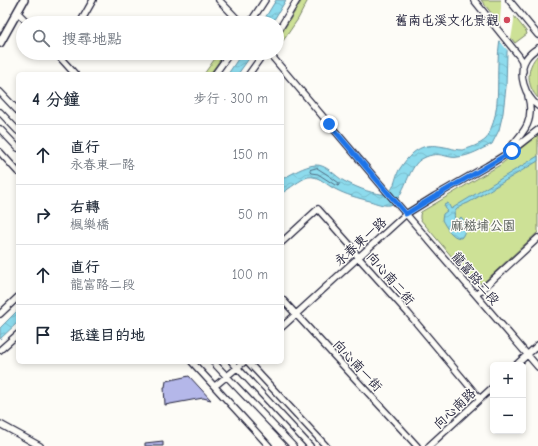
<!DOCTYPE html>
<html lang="zh-TW">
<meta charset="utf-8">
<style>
:root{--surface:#fff;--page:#f2f2f3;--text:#1f2937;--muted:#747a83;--line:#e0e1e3}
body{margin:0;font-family:"Comic Neue","LXGW WenKai TC",sans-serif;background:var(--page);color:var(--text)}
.controls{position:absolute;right:12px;bottom:12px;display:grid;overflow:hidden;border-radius:6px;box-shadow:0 2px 6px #0003}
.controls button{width:36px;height:36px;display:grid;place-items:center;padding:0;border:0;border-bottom:1px solid var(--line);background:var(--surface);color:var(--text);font:20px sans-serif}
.stop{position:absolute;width:12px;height:12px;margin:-9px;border:3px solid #1a73e8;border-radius:50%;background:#fff}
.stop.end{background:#1a73e8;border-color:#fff;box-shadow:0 1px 4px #0008}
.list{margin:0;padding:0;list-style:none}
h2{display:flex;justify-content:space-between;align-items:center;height:52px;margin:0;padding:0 16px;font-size:17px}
h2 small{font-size:13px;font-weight:400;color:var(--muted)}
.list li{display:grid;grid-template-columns:26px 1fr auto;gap:12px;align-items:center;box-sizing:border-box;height:60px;padding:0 16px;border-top:1px solid var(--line)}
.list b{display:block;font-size:15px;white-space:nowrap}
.list p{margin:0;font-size:13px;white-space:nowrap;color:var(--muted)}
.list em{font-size:13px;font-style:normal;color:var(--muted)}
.icon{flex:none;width:22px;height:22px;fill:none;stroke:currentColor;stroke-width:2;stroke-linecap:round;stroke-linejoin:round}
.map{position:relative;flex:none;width:538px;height:446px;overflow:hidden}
.search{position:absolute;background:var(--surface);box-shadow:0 2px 6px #0003;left:16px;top:16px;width:268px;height:44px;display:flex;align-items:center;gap:10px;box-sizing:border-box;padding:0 14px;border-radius:22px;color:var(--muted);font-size:15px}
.panel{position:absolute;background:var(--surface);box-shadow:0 2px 6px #0003;left:16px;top:72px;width:268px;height:292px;border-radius:6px}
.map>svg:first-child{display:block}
.park{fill:#cde196;stroke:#788268}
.water{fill:url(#water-waves);stroke:#6291a6}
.pier{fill:#fdfcf7}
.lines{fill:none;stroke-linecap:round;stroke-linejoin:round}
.shore{stroke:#4d6c82;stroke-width:1}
.building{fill:#b4b7e9;stroke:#22223b}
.minor-casing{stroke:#22223b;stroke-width:8}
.major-casing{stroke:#22223b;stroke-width:10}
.minor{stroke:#fdfcf7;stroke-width:5.5}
.major{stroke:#fdfcf7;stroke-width:7}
.route{stroke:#1a73e8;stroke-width:5}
.poi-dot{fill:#d1495b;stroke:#fdfcf7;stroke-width:1.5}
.labels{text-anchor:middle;stroke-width:3;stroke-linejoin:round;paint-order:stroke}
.poi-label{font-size:13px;fill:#22223b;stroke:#fdfcf7;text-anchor:end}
.park-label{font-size:13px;fill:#555b56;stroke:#fdfcf7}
.street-label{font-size:13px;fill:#22223b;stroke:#fdfcf7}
</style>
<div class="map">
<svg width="538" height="446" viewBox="0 0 538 446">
<defs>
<pattern id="water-waves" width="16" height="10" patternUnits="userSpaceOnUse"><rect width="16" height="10" fill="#8ddbed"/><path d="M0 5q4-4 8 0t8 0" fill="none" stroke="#79bccc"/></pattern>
</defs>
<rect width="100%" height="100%" fill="#fdfcf7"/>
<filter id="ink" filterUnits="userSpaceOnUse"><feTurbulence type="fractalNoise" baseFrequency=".025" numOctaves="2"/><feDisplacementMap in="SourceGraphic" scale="8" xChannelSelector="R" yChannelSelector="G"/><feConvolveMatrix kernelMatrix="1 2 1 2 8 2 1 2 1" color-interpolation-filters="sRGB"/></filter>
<g filter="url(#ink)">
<!-- park -->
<path class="park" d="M302 0H308L298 19 283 41 281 43H279L278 39Z
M481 0H501L526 31 527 34 515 43Z
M219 53H225L210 74H204Z
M538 55V98C526 86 526 67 538 55Z
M538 135V232L483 283H474L420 219V215L421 212 500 165Z"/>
<!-- water -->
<path class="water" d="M276 0H286L272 23H262Z
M502 20 512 21 507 52 506 87 503 113 499 130 492 144C481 149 470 156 458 157 454 158 450 157 446 156 436 153 428 155 420 160 408 168 402 203 390 205 383 206 376 203 370 201 358 198 346 195 335 189 326 185 319 175 308 177 301 179 289 189 282 193V179C292 174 304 166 315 165 326 164 335 176 344 181 354 186 369 193 381 194 395 195 394 179 399 170 403 164 407 158 413 153 425 143 435 145 450 148 453 149 458 150 462 150 468 149 481 144 486 139 488 137 489 133 490 131 500 109 497 85 498 62 498 48 501 34 502 20Z
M242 53H253L238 74H228Z
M538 156V161L468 203C458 207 450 211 457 223L460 218 461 217C467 222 466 233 461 238 452 238 446 227 442 220L443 214 447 211 444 205 448 203 451 209Z
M18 310V322L0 339V328Z"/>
<!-- pier -->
<path class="pier" d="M501 0H515L514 21 509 52 498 39 501 8Z"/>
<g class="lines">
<!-- shore -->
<path class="shore" d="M317 168 328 175 339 183V185L338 186 335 185 318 174 311 173 310 172V170Z"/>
</g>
<!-- building -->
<path class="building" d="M189 376 211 400 203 398 165 405 164 387H165L166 381Z
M163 441V446H145V443Z"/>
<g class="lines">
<defs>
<path id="minor" d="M219 0 241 23
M474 0 519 56 522 61 523 71
M509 0 538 35
M17 12 28 23
M80 23 93 0
M250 23 265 0
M277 33 297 0
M538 48C533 51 529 54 526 59 517 74 525 96 538 106
M56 53 75 74
M269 53 381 185 538 367
M215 74 230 53
M249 74 264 53
M0 92 18 111
M0 112 18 131
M0 129 18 148
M507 151C524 132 535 122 528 96
M0 152 18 172
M282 242 318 209 350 245 358 257 408 313 480 399
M476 295 538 238
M282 299 417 446
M0 314 18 297
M282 327 406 214 435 196 487 166 511 151 538 130
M0 350 18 334
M192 362 269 446
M213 362 293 446
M232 362 310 446
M248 362 326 446
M516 365 538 345
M215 386 244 362
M0 424 40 446
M429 446 493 387"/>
<path id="major" d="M0 43 24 0"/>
</defs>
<!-- minor casing -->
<use href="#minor" class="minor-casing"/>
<!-- major casing -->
<use href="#major" class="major-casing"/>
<!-- minor -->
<use href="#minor" class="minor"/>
<!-- major -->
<use href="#major" class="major"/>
</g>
</g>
<g class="lines" filter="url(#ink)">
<!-- route -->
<path class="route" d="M329 124 406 214C441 192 477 173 512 151"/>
</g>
<!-- markers -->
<circle class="poi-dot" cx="507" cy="20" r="4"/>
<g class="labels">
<!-- poi labels -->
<g class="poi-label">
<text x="499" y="25">舊南屯溪文化景觀</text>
</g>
<!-- park labels -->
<g class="park-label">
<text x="483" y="230">麻糍埔公園</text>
</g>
<!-- street labels -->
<g class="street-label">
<text transform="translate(360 241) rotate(-42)" y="5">永春東一路</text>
<text transform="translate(391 278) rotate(49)" y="5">向心南二街</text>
<text transform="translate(476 278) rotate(49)" y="5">龍富路二段</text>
<text transform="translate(358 365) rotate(47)" y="5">向心南一街</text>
<text transform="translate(454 408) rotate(-43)" y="5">向心南路</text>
</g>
</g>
</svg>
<div class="controls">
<button>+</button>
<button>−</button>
</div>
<div class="stop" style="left:512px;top:151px"></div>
<div class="stop end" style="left:329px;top:124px"></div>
<div class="search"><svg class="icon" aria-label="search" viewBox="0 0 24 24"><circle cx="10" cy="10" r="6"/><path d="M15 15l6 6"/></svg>搜尋地點</div>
<section class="panel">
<h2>4 分鐘<small>步行 · 300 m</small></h2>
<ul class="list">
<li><svg class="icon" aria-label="ahead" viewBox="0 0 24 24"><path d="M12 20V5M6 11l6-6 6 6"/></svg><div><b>直行</b><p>永春東一路</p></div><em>150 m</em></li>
<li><svg class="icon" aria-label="right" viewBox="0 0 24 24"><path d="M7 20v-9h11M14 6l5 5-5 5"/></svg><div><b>右轉</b><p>楓樂橋</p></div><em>50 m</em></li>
<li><svg class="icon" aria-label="ahead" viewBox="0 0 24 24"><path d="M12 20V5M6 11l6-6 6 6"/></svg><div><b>直行</b><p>龍富路二段</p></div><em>100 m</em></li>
<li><svg class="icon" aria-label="arrive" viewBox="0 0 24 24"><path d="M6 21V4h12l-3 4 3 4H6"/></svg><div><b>抵達目的地</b></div></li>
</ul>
</section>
</div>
